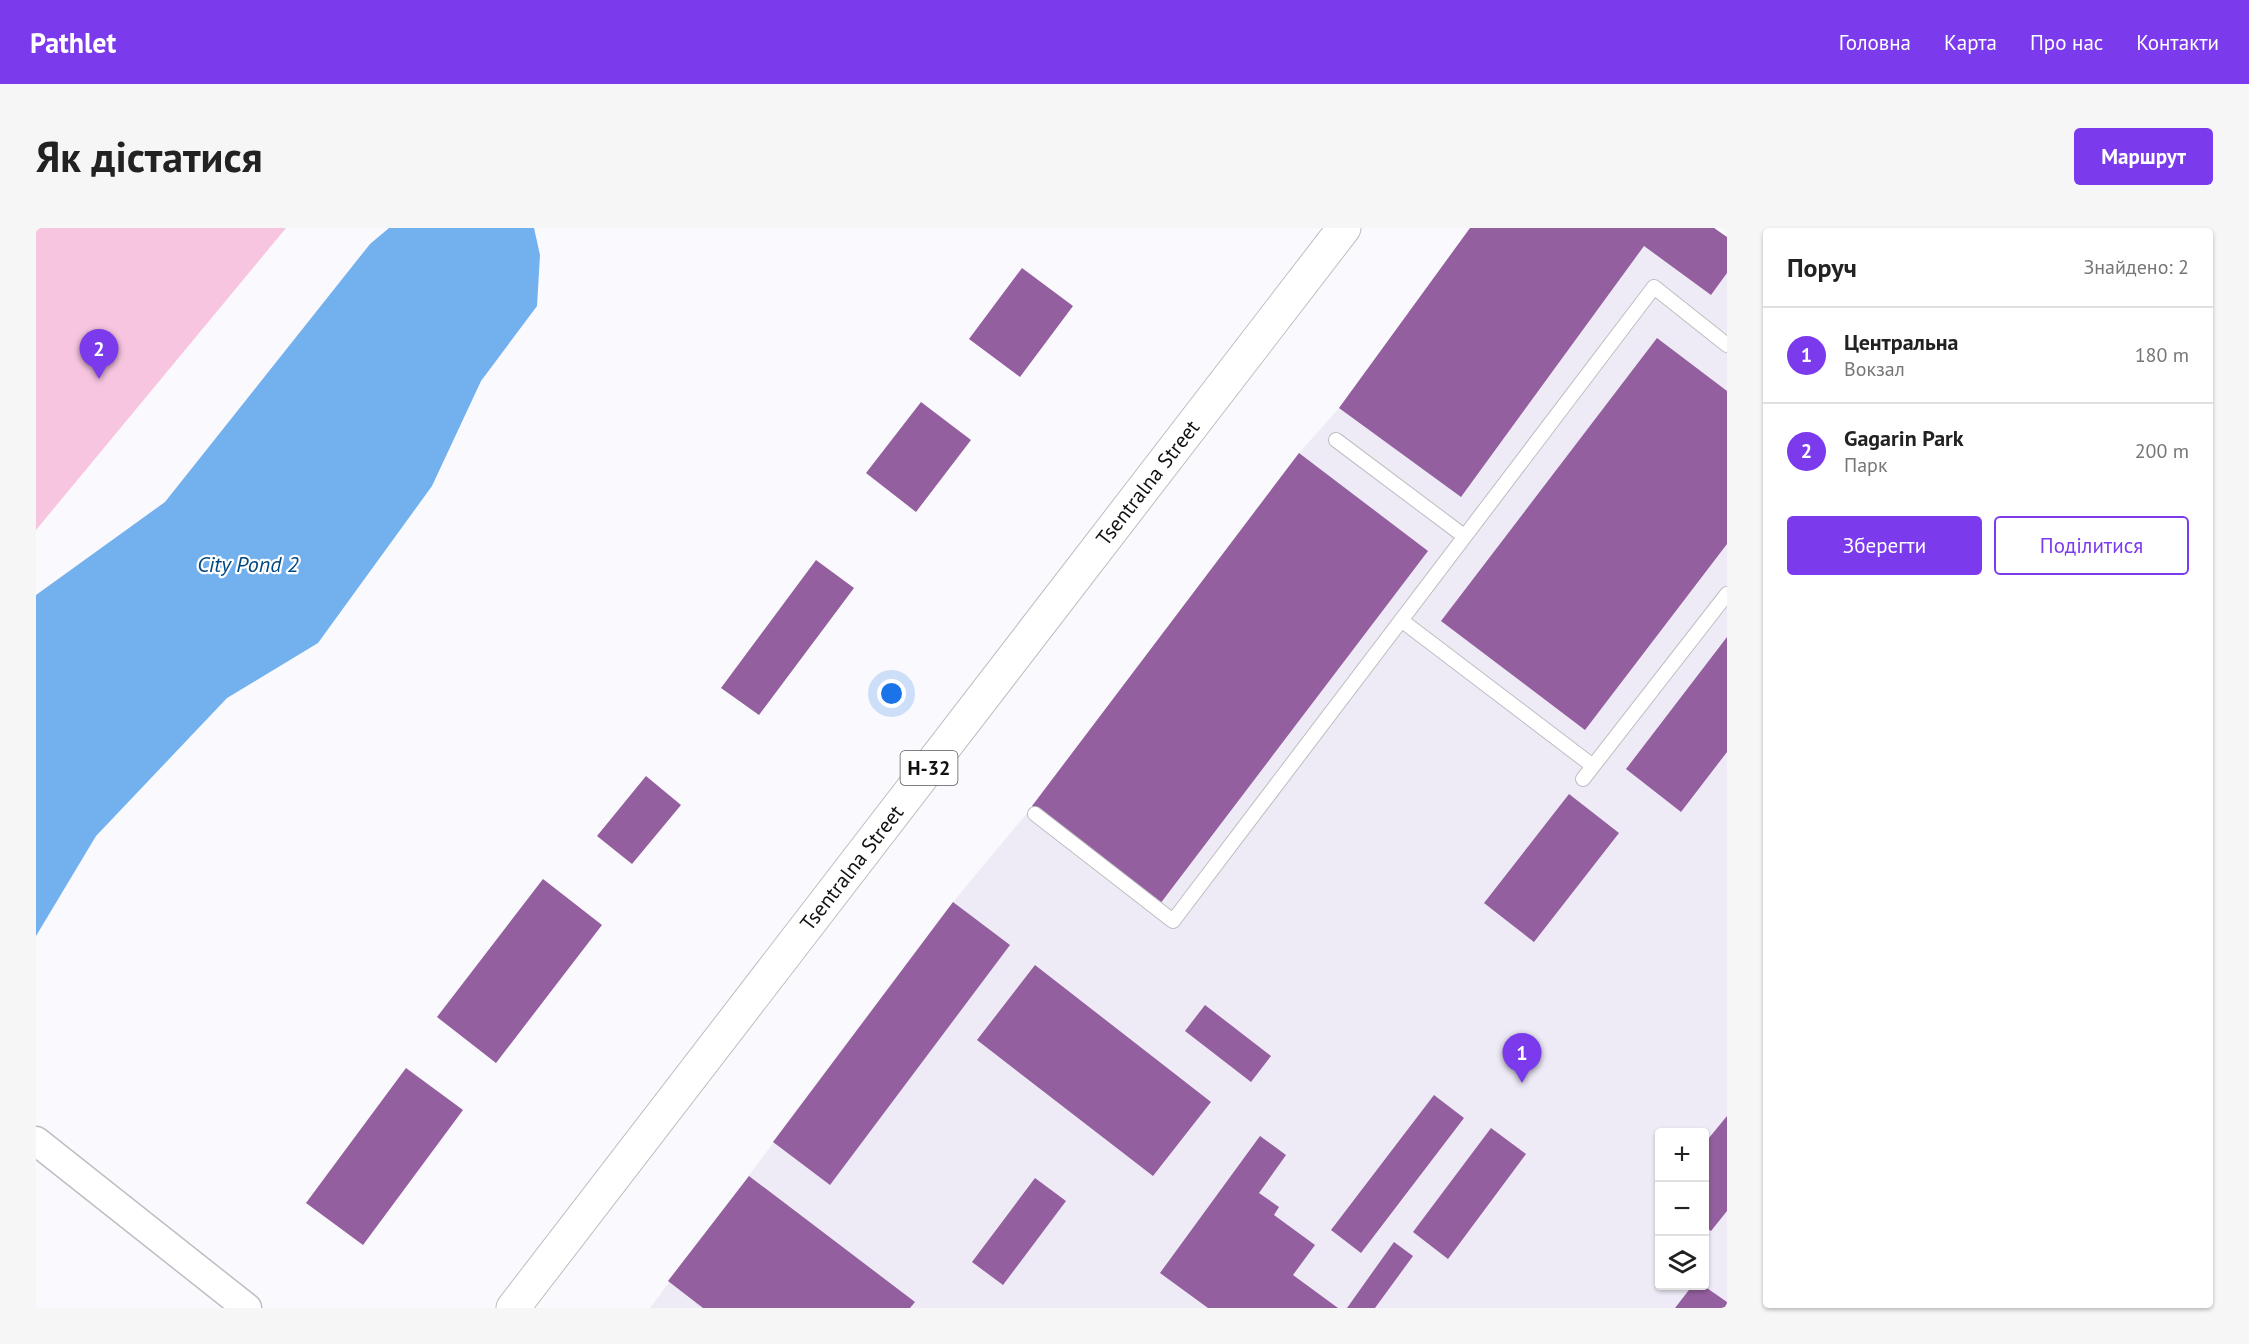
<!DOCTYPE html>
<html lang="uk">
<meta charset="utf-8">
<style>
:root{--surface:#fff;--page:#f6f6f6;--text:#222;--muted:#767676;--line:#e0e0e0;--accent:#7c3aed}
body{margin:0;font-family:"PT Sans",sans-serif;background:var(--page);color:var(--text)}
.controls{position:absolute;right:18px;bottom:18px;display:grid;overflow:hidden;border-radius:6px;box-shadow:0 2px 4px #0004}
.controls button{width:54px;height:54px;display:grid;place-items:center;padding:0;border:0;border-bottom:2px solid var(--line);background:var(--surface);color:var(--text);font:30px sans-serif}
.you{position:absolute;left:856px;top:466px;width:21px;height:21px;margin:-15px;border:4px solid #fff;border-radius:50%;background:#1a73e8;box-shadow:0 0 0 9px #1a73e833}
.badge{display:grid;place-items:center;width:39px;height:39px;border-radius:50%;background:var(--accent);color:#fff;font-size:20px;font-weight:700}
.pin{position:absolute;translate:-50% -50px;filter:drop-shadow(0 2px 3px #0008)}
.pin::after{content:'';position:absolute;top:32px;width:21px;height:18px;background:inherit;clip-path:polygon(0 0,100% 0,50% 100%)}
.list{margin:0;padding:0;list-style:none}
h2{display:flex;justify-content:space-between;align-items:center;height:78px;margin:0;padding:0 24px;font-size:26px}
h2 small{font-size:20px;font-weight:400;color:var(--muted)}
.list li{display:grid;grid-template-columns:39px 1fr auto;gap:18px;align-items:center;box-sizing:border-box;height:96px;padding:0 24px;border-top:2px solid var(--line)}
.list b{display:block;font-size:22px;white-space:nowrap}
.list p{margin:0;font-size:20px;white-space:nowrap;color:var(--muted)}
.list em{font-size:20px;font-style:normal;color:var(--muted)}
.actions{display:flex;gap:12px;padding:18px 24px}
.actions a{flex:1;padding:14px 0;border:2px solid var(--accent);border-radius:6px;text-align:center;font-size:21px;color:var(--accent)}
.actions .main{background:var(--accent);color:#fff}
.icon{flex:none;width:33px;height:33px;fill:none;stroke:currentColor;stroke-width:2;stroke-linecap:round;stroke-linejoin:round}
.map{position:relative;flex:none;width:1691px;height:1080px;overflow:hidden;border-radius:6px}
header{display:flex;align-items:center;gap:36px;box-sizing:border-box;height:84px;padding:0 30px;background:var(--accent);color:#fff}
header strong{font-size:28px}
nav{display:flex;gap:33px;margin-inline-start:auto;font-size:21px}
.intro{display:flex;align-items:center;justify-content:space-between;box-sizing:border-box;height:144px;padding:0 36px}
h1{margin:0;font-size:42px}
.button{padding:15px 27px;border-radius:6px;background:var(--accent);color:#fff;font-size:21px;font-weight:700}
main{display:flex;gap:36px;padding:0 36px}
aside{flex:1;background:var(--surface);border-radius:6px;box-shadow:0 2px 4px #0004}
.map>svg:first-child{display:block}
.built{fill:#eeebf7;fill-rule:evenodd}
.green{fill:#f8c5e0}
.water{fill:#72b0ee}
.building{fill:#945f9e}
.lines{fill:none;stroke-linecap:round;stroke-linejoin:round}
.service-casing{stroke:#bebdc1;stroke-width:16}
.minor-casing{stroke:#bebdc1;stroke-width:31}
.primary-casing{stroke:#bebdc1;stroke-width:35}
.service{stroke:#fff;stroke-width:14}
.minor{stroke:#fff;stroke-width:28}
.primary{stroke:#fff;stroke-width:33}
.labels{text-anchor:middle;stroke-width:4.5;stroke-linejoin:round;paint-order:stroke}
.shield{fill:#fff;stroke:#585859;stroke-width:1.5}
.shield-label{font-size:20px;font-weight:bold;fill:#111112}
.street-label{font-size:21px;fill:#111112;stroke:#fff}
.water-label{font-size:22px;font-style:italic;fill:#004880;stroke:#fff}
</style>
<header>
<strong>Pathlet</strong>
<nav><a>Головна</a><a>Карта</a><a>Про нас</a><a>Контакти</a></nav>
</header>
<div class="intro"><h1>Як дістатися</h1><a class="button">Маршрут</a></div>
<main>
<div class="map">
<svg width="1691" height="1080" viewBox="0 0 1691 1080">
<rect width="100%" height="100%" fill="#faf9fd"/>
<!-- built -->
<path class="built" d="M1434 0H1678L1691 9V1080H614L917 674 991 585 1263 225 1303 180ZM1624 904H1668V1058H1624Z"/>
<!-- green -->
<path class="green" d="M0 0H250L0 302Z"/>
<!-- water -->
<path class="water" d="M353 0H498L504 27 501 78 445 153 396 258 282 415 191 470 60 608 0 708V367L129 274 334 16Z"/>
<!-- building -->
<path class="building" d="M1434 0H1678L1691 9V45L1675 67 1608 18 1425 269 1303 180Z
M986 40 1037 78 984 149 933 111Z
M1621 110 1691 163V316L1549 502 1405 393Z
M885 174 935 212 880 284 830 245Z
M1263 225 1392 323 1124 676 996 578Z
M780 332 818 360 723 487 685 460Z
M1691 409V524L1645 584 1590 541Z
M610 548 645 577 596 636 561 608Z
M1533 566 1583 605 1498 714 1448 675Z
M507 651 566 697 460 835 401 789Z
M917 674 974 717 794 957 737 914Z
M999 737 1175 874 1117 948 941 812Z
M1169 777 1235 828 1215 854 1149 803Z
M370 840 427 882 327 1017 270 975Z
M1398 867 1428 890 1325 1025 1295 1002Z
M1691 888V983L1675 1003 1668 998V916Z
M1455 900 1490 926 1412 1031 1377 1004Z
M1224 908 1250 927 1223 965 1243 979 1238 987 1279 1017 1257 1047 1302 1080H1172L1124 1045Z
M713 948 879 1074 874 1080H667L632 1053Z
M999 950 1030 973 967 1057 936 1034Z
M1358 1014 1377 1028 1339 1080H1311Z
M1656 1058H1668L1691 1074V1080H1639Z"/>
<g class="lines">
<defs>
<path id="service" d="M1300 212 1428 308
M1365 392 1557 538
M1547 551 1691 366
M999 586 1137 693 1618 59 1691 117"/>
<path id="minor" d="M0 913 211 1080"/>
<path id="primary" d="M477 1080 1308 0"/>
</defs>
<!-- service casing -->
<use href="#service" class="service-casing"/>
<!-- minor casing -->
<use href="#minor" class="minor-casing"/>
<!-- primary casing -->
<use href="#primary" class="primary-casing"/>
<!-- service -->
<use href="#service" class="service"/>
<!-- minor -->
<use href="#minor" class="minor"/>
<!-- primary -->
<use href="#primary" class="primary"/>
</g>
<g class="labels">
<!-- shield labels -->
<rect class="shield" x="864.5" y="523" width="57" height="34" rx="4.5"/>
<g class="shield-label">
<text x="893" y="547">Н-32</text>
</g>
<!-- street labels -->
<g class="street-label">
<text transform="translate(1112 255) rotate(-52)" y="7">Tsentralna Street</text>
<text transform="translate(816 640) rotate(-52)" y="7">Tsentralna Street</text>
</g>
<!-- water labels -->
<g class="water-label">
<text x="212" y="344">City Pond 2</text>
</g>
</g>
</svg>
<div class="controls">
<button>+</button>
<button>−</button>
<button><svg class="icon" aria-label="layers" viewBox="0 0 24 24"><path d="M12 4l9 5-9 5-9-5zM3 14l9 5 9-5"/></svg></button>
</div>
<div class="you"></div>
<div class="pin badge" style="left:1486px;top:855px">1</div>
<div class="pin badge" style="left:63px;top:151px">2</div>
</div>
<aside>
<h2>Поруч<small>Знайдено: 2</small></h2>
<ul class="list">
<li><span class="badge">1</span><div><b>Центральна</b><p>Вокзал</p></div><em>180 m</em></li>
<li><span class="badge">2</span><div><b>Gagarin Park</b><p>Парк</p></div><em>200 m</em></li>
</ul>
<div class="actions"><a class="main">Зберегти</a><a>Поділитися</a></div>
</aside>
</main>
